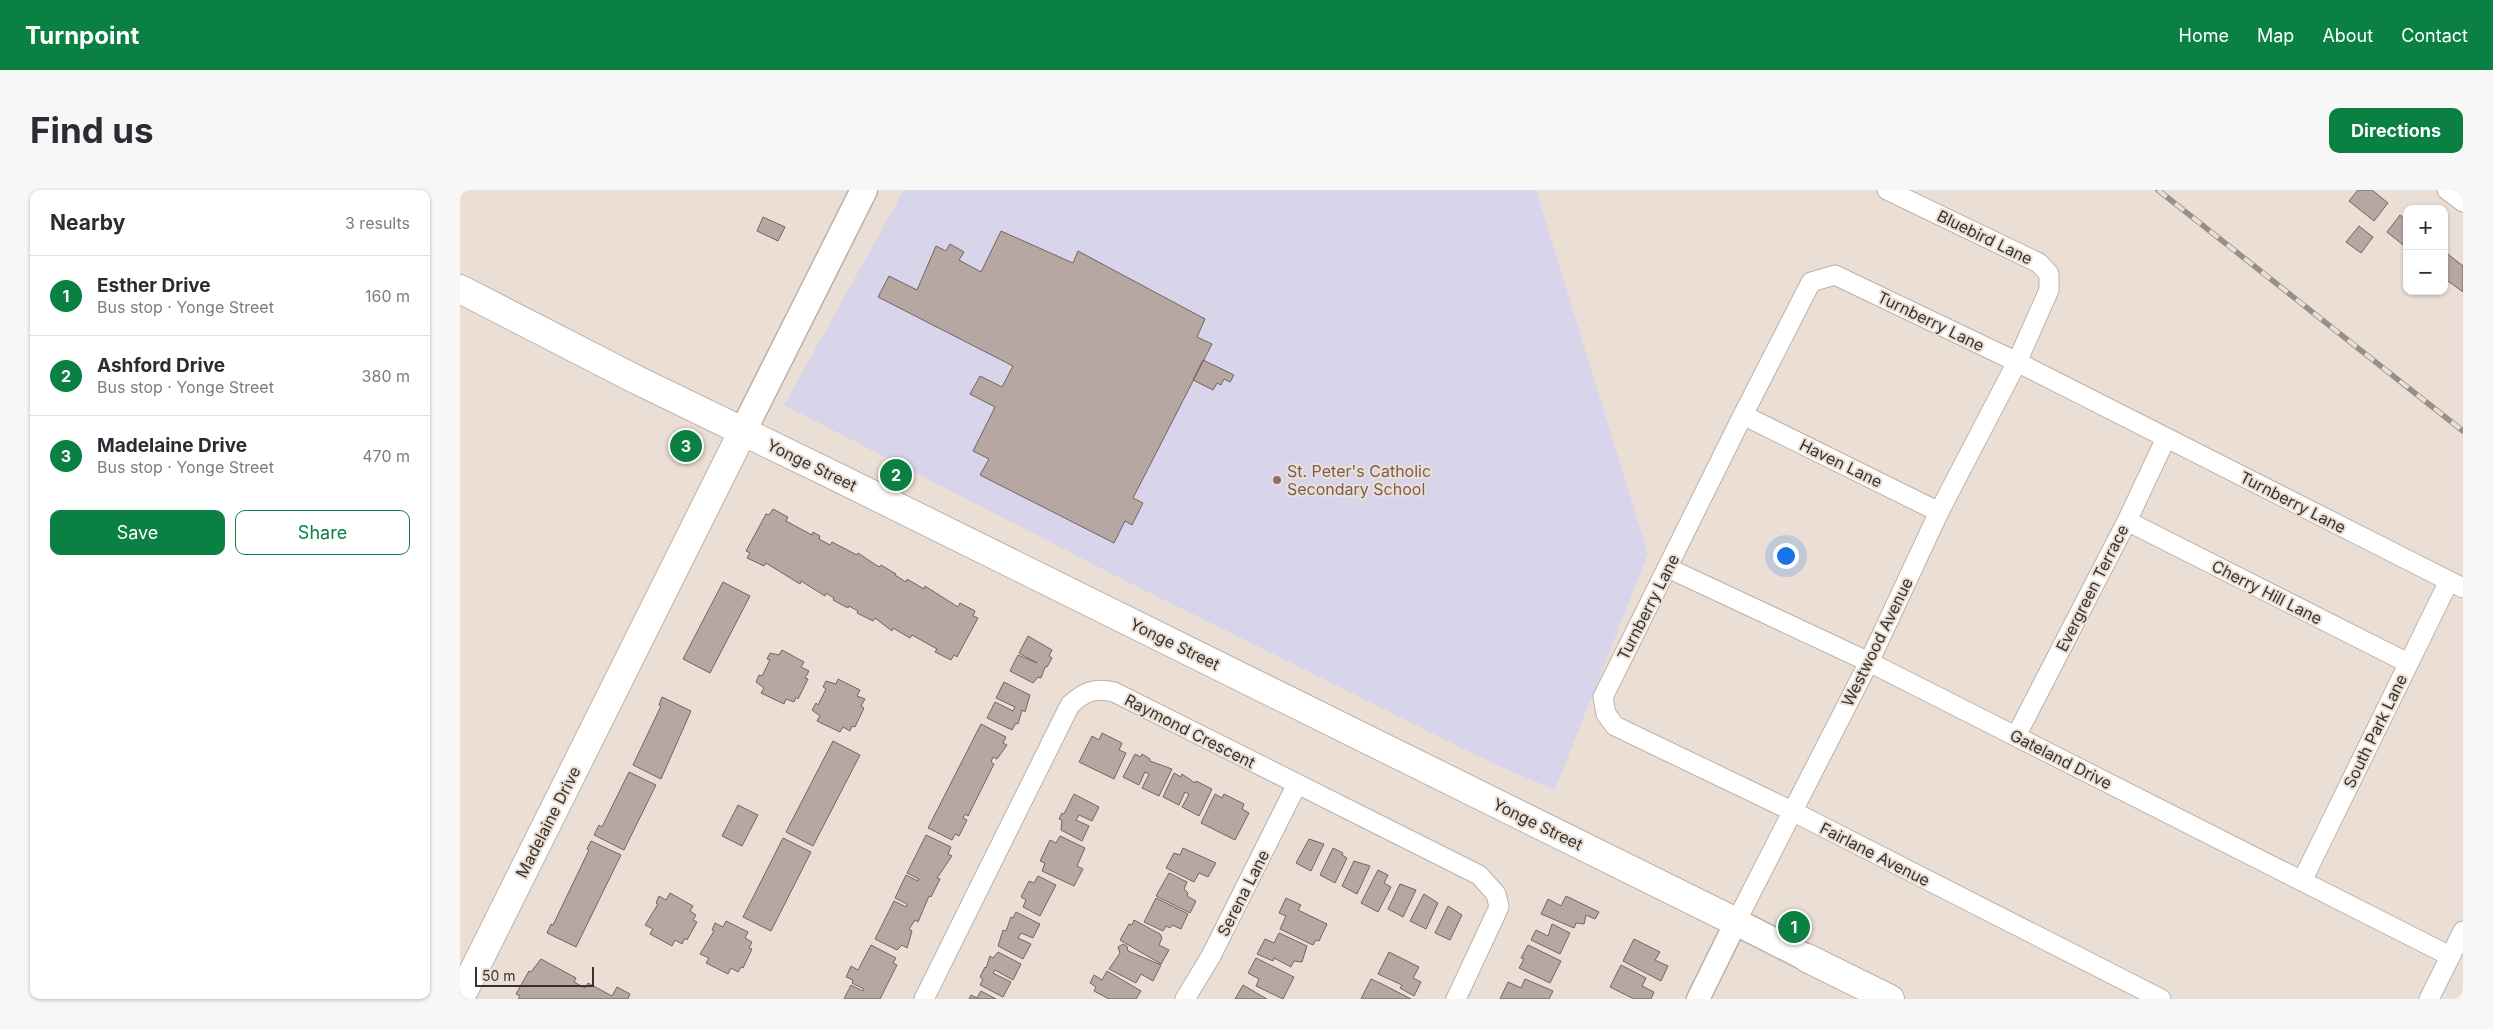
<!DOCTYPE html>
<meta charset="utf-8">
<style>
:root{--surface:#fff;--page:#f7f7f7;--text:#2b2b33;--muted:#7c7c81;--line:#e1e1e2;--accent:#0b8043}
body{margin:0;font-family:Inter,sans-serif;background:var(--page);color:var(--text)}
.controls{position:absolute;right:15px;top:15px;display:grid;overflow:hidden;border-radius:10px;box-shadow:0 1px 4px #0004}
.controls button{width:45px;height:45px;display:grid;place-items:center;padding:0;border:0;border-bottom:1px solid var(--line);background:var(--surface);color:var(--text);font:25px sans-serif}
.scale{position:absolute;left:15px;bottom:12px;width:119px;box-sizing:border-box;padding-left:5px;border:2px solid #37332f;border-top:0;font-size:14px;line-height:18px;white-space:nowrap;color:#37332f;-webkit-text-stroke:4px #ebdfd5;paint-order:stroke}
.you{position:absolute;left:1325px;top:365px;width:18px;height:18px;margin:-12px;border:4px solid #fff;border-radius:50%;background:#1a73e8;box-shadow:0 0 0 8px #1a73e833}
.badge{display:grid;place-items:center;width:32px;height:32px;border-radius:50%;background:var(--accent);color:#fff;font-size:16px;font-weight:700}
.pin{position:absolute;translate:-50% -50%;border:2px solid #fff;box-shadow:0 1px 5px #0006}
.list{margin:0;padding:0;list-style:none}
h2{display:flex;justify-content:space-between;align-items:center;height:65px;margin:0;padding:0 20px;font-size:21px}
h2 small{font-size:16px;font-weight:400;color:var(--muted)}
.list li{display:grid;grid-template-columns:32px 1fr auto;gap:15px;align-items:center;box-sizing:border-box;height:80px;padding:0 20px;border-top:1px solid var(--line)}
.list b{display:block;font-size:19px;white-space:nowrap}
.list p{margin:0;font-size:16px;white-space:nowrap;color:var(--muted)}
.list em{font-size:16px;font-style:normal;color:var(--muted)}
.actions{display:flex;gap:10px;padding:15px 20px}
.actions a{flex:1;padding:11px 0;border:1px solid var(--accent);border-radius:10px;text-align:center;font-size:18px;color:var(--accent)}
.actions .main{background:var(--accent);color:#fff}
.map{position:relative;flex:none;width:2003px;height:809px;overflow:hidden;border-radius:10px}
header{display:flex;align-items:center;gap:30px;box-sizing:border-box;height:70px;padding:0 25px;background:var(--accent);color:#fff}
header strong{font-size:24px}
nav{display:flex;gap:28px;margin-inline-start:auto;font-size:18px}
.intro{display:flex;align-items:center;justify-content:space-between;box-sizing:border-box;height:120px;padding:0 30px}
h1{margin:0;font-size:35px}
.button{padding:12px 22px;border-radius:10px;background:var(--accent);color:#fff;font-size:18px;font-weight:700}
main{display:flex;gap:30px;padding:0 30px}
aside{flex:1;background:var(--surface);border-radius:10px;box-shadow:0 1px 4px #0004}
.map>svg:first-child{display:block}
.education{fill:#d8d4ea}
.building{fill:#b7a7a3;stroke:#726460}
.lines{fill:none;stroke-linecap:round;stroke-linejoin:round}
.minor-casing{stroke:#bdb1a7;stroke-width:21}
.tertiary-casing{stroke:#bdb1a7;stroke-width:25}
.secondary-casing{stroke:#bdb1a7;stroke-width:29}
.primary-casing{stroke:#bdb1a7;stroke-width:30}
.minor{stroke:#fff;stroke-width:19}
.tertiary{stroke:#fff;stroke-width:22}
.secondary{stroke:#fff;stroke-width:26}
.primary{stroke:#fff;stroke-width:28}
.rail-casing{stroke:#978f88;stroke-width:5.5}
.rail{stroke:#ebdfd5;stroke-width:4;stroke-dasharray:11;stroke-linecap:butt}
.education-dot{fill:#8d6e63;stroke:#ebdfd5;stroke-width:2}
.labels{text-anchor:middle;stroke-width:4;stroke-linejoin:round;paint-order:stroke}
.street-label{font-size:16px;fill:#37332f;stroke:#ebdfd5}
.education-label{font-size:16px;fill:#785e54;stroke:#ebdfd5;text-anchor:start}
</style>
<header>
<strong>Turnpoint</strong>
<nav><a>Home</a><a>Map</a><a>About</a><a>Contact</a></nav>
</header>
<div class="intro"><h1>Find us</h1><a class="button">Directions</a></div>
<main>
<aside>
<h2>Nearby<small>3 results</small></h2>
<ul class="list">
<li><span class="badge">1</span><div><b>Esther Drive</b><p>Bus stop · Yonge Street</p></div><em>160 m</em></li>
<li><span class="badge">2</span><div><b>Ashford Drive</b><p>Bus stop · Yonge Street</p></div><em>380 m</em></li>
<li><span class="badge">3</span><div><b>Madelaine Drive</b><p>Bus stop · Yonge Street</p></div><em>470 m</em></li>
</ul>
<div class="actions"><a class="main">Save</a><a>Share</a></div>
</aside>
<div class="map">
<svg width="2003" height="809" viewBox="0 0 2003 809">
<rect width="100%" height="100%" fill="#ebdfd5"/>
<!-- education -->
<path class="education" d="M444 0H1076L1188 364 1095 600 1034 574 646 381 324 215Z"/>
<!-- building -->
<path class="building" d="M1898 0H1912L1928 13 1914 31 1889 11Z
M1940 25 1947 31V58L1927 42Z
M303 27 325 37 318 51 297 41Z
M1899 36 1913 47 1901 63 1886 52Z
M541 41 613 73 618 61 745 129 737 147 752 154 673 308 683 313 672 335 665 331 654 353 520 285 529 269 513 261 535 217 510 204 520 186 542 197 553 176 418 107 429 86 457 100 476 56 486 61 490 54 504 62 499 70 521 82Z
M1984 61 2003 76V102L1984 88Z
M743 170 774 185 770 192 764 189 761 195 757 193 753 200 733 190Z
M313 319 328 327 326 331 352 345 353 342 360 346 359 349 370 355 372 352 397 365 398 363 419 377 421 375 436 384 435 385 446 392 447 389 464 399 465 396 498 417 500 413 515 421 513 426 518 428 497 467 494 465 491 470 475 462 477 459 452 445 450 448 433 438 432 441 415 428 413 431 397 423 398 421 389 416 388 418 373 410 374 408 366 403 365 406 341 391 340 394 306 373 304 376 287 368 290 363 286 361 306 324 309 325Z
M263 392 290 406 250 483 223 469Z
M568 446 592 460 589 466 592 468 587 477H585L581 488 578 487 573 493 550 481 558 465 577 473 559 463Z
M322 460 344 472 341 477 349 481 345 488 348 489 338 509 336 507 334 512 326 509 324 514 301 503 304 498 296 492 299 485 302 486 310 470 307 469 310 463 319 465Z
M378 489 400 500 397 506 405 509 401 516 404 518 395 537 392 536 390 541 383 537 380 542 357 531 360 526 352 520 356 513 358 515 366 499 363 497 366 491 376 494Z
M544 492 570 505 565 522 562 520 558 534 556 533 552 540 527 528 535 512 553 521 555 517 536 508Z
M202 507 231 521 201 589 173 575 201 516 199 515Z
M521 534 546 547 543 553 547 555 537 569 533 567 531 572 534 574 508 626 505 624 503 628 507 630 499 646 495 644 492 650 468 638Z
M642 543 662 553 659 560 666 563 654 589 619 572 632 546 639 550Z
M373 551 400 565 353 656 326 642Z
M675 564 681 567 682 564 690 569V571L712 579 699 606 682 598 689 584 685 582 679 595 663 587Z
M169 582 196 595 164 660 134 645 139 635 142 637Z
M714 583 721 587 722 584 735 593 736 591 752 599 739 626 722 617 729 604 725 602 719 615 703 607Z
M614 604 639 617 632 631 619 625 616 630 629 636 622 651 601 640 602 630 599 629 602 623 604 624Z
M755 604 762 608 764 604 784 614 782 619 789 623 775 650 741 633Z
M278 615 298 625 282 656 262 646Z
M466 645 491 657 488 664 492 666 477 688 480 689 471 707 469 706 458 732 455 730 449 739 452 741 447 758 442 755 437 760 415 749 434 711 446 717 447 714 435 708 446 685 458 691 459 689 447 683Z
M600 646 625 658 617 676 623 679 614 696 582 681 585 673 580 671 590 650 596 653Z
M323 648 351 662 311 741 283 727Z
M849 649 864 654 851 681 836 673Z
M131 651 161 665 116 757 87 743 91 734 93 735 129 660 127 659Z
M723 658 756 673 748 687 739 683 734 692 706 678 714 663 720 665Z
M873 658 883 663 882 665 887 668 875 693 860 685Z
M894 671 910 676 897 704 882 696Z
M918 680 928 685 924 693 931 697 918 722 901 713Z
M709 683 727 692 724 699 728 703 727 706 736 711 730 723 696 706Z
M578 686 596 695 580 726 563 717 566 710 561 707 569 691 574 693Z
M940 694 956 700 943 727 928 719Z
M210 703 233 716 230 721 236 725 233 730 237 732 227 750 225 748 222 754 215 750 212 756 190 744 193 739 185 735 198 714 196 713 199 706 206 710Z
M964 704 978 713 966 739 950 731Z
M1106 706 1139 722 1135 729 1126 725 1124 734 1116 733 1114 738 1081 724 1088 709 1101 716Z
M696 708 728 724 721 739 712 735 710 738 706 736 703 741 684 732Z
M826 708 841 715 838 720 867 734 859 751 856 750 853 755 820 739 826 726 819 723Z
M988 716 1002 725 990 750 975 743Z
M556 722 580 734 573 748 561 743 558 748 571 754 563 769 538 756 543 740 546 741 551 727 553 728Z
M674 730 700 744 702 748 699 755 709 760 701 774 660 750 669 734 672 735Z
M266 731 288 742 285 748 292 752 289 758 292 759 283 778 281 777 278 782 271 778 268 784 246 773 249 768 240 764 254 741 252 740 255 733 263 737Z
M1092 734 1110 743 1100 764 1071 750 1076 740 1088 746Z
M819 743 847 756 842 772 834 771 831 777 814 768 813 771 797 764 805 749 814 753Z
M1174 749 1200 762 1195 770 1208 776 1201 791 1163 771Z
M663 754 667 756 668 761 701 775 693 791 681 784 676 793 649 779 660 763 658 757Z
M411 755 436 768 433 773 437 775 420 809H384L391 795 403 801 404 799 392 793 393 790 386 787 391 776 398 780Z
M1068 755 1101 771 1090 793 1059 778 1064 769 1061 768Z
M538 762 561 774 553 790 535 780 533 783 551 792 543 807 520 795 523 789 520 787 525 777 526 778 530 766 533 768Z
M929 762 959 777 953 788 961 792 954 806 940 798 942 795 918 784Z
M796 768 834 787 823 809 796 796 799 789 788 783Z
M81 769 116 788 114 792 125 798 128 793 152 806 157 797 170 804 168 809H58L60 806 56 804 69 781 71 782Z
M1161 775 1186 788 1182 796 1194 802 1191 809H1174L1150 797Z
M647 781 681 801 676 809H649L634 801 636 797 630 793 634 785 642 790Z
M911 789 922 794 951 809H901Z
M1065 789 1093 801 1089 809H1040L1048 792 1061 798Z
M783 795 800 805 807 809H775Z
M521 801 536 809H509L511 805 517 808Z"/>
<g class="lines">
<defs>
<path id="minor" d="M1987 0 2003 12
M1283 225 1479 322
M1667 331 1948 473
M1208 378 1409 472 1990 766
M1556 546 1667 331 1706 248
M1842 691 1989 391
M1276 732 1409 472 1479 322 1557 172 1589 100V84L1579 73 1427 0
M464 809 610 515C624 502 635 497 654 502L1019 685 1036 704 1039 717 996 809
M725 809 751 766 837 594
M1701 809 1332 621 1155 536 1146 524 1143 507 1283 225 1351 92 1375 85 1557 172 2003 398
M1969 809 2003 741"/>
<path id="tertiary" d="M1238 809 1276 732"/>
<path id="secondary" d="M283 241 404 0
M1276 732 1347 768"/>
<path id="primary" d="M0 99 177 190 379 288 1276 732
M1347 768 1430 809
M0 808 283 241"/>
</defs>
<!-- minor casing -->
<use href="#minor" class="minor-casing"/>
<!-- tertiary casing -->
<use href="#tertiary" class="tertiary-casing"/>
<!-- secondary casing -->
<use href="#secondary" class="secondary-casing"/>
<!-- primary casing -->
<use href="#primary" class="primary-casing"/>
<!-- minor -->
<use href="#minor" class="minor"/>
<!-- tertiary -->
<use href="#tertiary" class="tertiary"/>
<!-- secondary -->
<use href="#secondary" class="secondary"/>
<!-- primary -->
<use href="#primary" class="primary"/>
<defs>
<path id="rail" d="M1698 0 2003 241"/>
</defs>
<!-- rail casing -->
<use href="#rail" class="rail-casing"/>
<!-- rail -->
<use href="#rail" class="rail"/>
</g>
<!-- markers -->
<circle class="education-dot" cx="817" cy="290" r="5"/>
<g class="labels">
<!-- street labels -->
<g class="street-label">
<text transform="translate(1525 47) rotate(26)" y="6">Bluebird Lane</text>
<text transform="translate(1471 131) rotate(26)" y="6">Turnberry Lane</text>
<text transform="translate(1381 273) rotate(26)" y="6">Haven Lane</text>
<text transform="translate(352 275) rotate(26)" y="6">Yonge Street</text>
<text transform="translate(1833 312) rotate(27)" y="6">Turnberry Lane</text>
<text transform="translate(1632 398) rotate(-63)" y="6">Evergreen Terrace</text>
<text transform="translate(1807 402) rotate(27)" y="6">Cherry Hill Lane</text>
<text transform="translate(1188 417) rotate(-63)" y="6">Turnberry Lane</text>
<text transform="translate(1417 452) rotate(-64)" y="6">Westwood Avenue</text>
<text transform="translate(715 454) rotate(26)" y="6">Yonge Street</text>
<text transform="translate(730 541) rotate(27)" y="6">Raymond Crescent</text>
<text transform="translate(1915 541) rotate(-64)" y="6">South Park Lane</text>
<text transform="translate(1601 569) rotate(27)" y="6">Gateland Drive</text>
<text transform="translate(88 632) rotate(-63)" y="6">Madelaine Drive</text>
<text transform="translate(1078 634) rotate(26)" y="6">Yonge Street</text>
<text transform="translate(1415 664) rotate(27)" y="6">Fairlane Avenue</text>
<text transform="translate(783 703) rotate(-63)" y="6">Serena Lane</text>
</g>
<!-- education labels -->
<g class="education-label">
<text x="827" y="287">St. Peter's Catholic<tspan x="827" dy="18">Secondary School</tspan></text>
</g>
</g>
</svg>
<div class="controls">
<button>+</button>
<button>−</button>
</div>
<div class="scale">50 m</div>
<div class="you"></div>
<div class="pin badge" style="left:1334px;top:737px">1</div>
<div class="pin badge" style="left:436px;top:285px">2</div>
<div class="pin badge" style="left:226px;top:256px">3</div>
</div>
</main>
